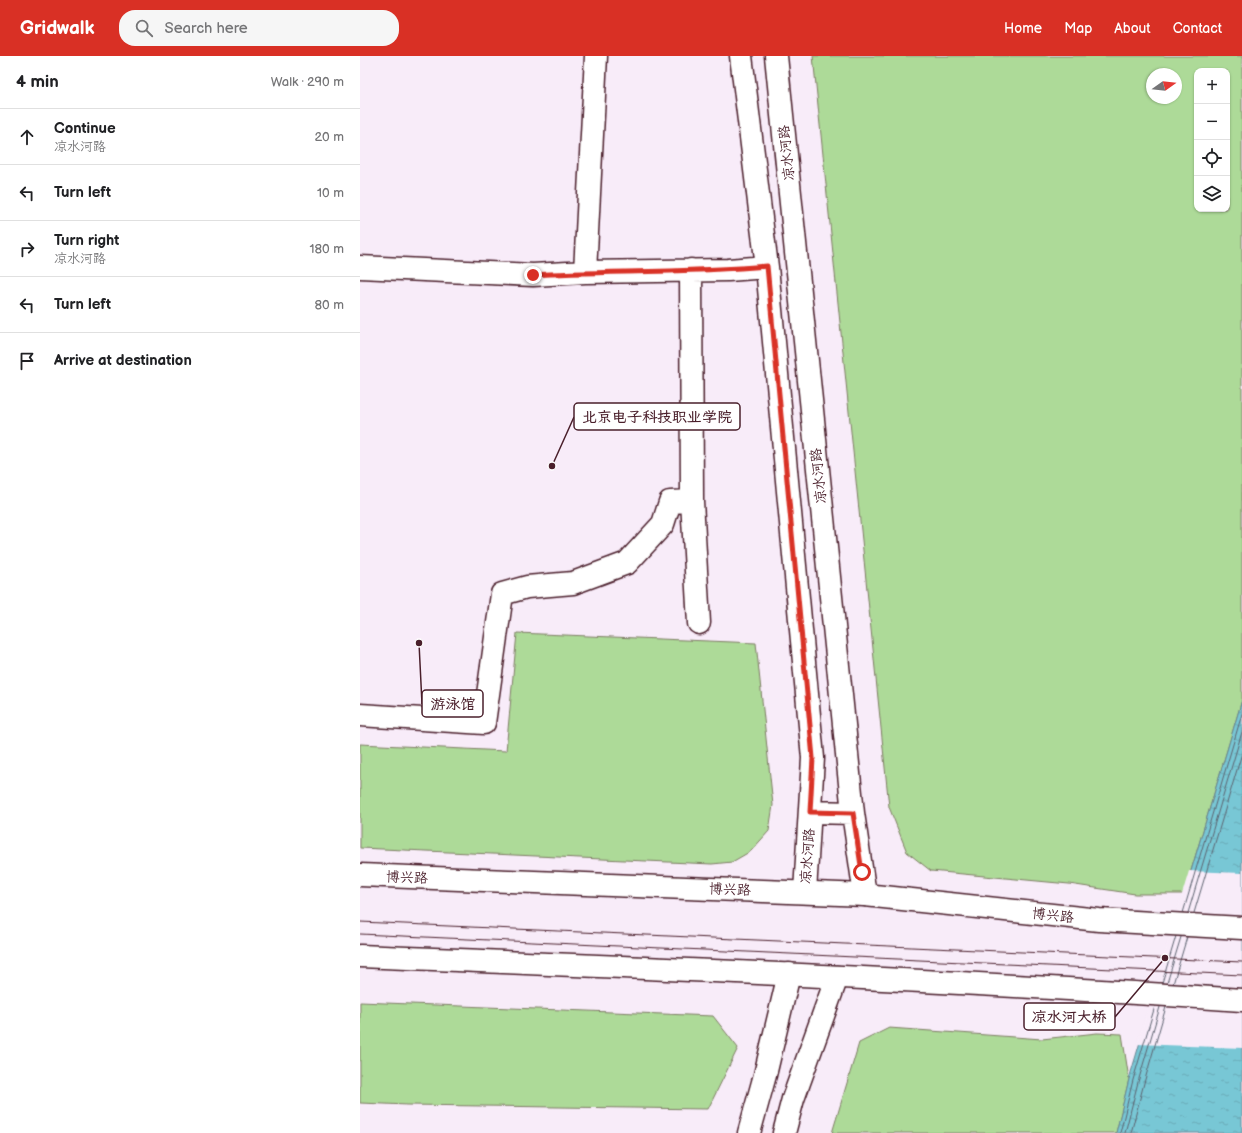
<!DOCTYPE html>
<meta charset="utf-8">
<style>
:root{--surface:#fff;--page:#f6f6f6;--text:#202124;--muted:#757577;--line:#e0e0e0;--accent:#d93025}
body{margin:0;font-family:"Balsamiq Sans","LXGW WenKai TC",sans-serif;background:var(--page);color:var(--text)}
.controls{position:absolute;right:12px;top:12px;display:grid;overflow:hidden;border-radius:8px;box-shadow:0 1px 3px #0004}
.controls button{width:36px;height:36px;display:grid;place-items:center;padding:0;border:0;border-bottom:1px solid var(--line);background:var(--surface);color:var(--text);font:20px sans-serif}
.compass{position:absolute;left:786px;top:12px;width:36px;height:36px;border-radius:50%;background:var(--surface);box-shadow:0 1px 3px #0004;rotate:75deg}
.stop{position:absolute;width:12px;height:12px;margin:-9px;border:3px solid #d93025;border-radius:50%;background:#fff}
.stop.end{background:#d93025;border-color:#fff;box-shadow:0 1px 4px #0008}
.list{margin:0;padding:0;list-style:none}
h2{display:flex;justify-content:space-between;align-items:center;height:52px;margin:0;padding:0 16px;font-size:17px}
h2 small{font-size:13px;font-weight:400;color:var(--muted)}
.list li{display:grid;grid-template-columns:26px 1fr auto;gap:12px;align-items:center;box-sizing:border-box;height:56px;padding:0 16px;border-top:1px solid var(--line)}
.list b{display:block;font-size:15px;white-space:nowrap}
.list p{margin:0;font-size:13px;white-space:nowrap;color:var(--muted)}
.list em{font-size:13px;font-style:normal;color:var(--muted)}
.icon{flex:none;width:22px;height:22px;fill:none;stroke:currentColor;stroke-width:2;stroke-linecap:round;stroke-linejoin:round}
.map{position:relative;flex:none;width:882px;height:1077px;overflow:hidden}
header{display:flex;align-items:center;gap:24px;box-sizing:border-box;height:56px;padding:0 20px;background:var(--accent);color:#fff}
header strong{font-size:19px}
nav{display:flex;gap:22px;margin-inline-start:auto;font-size:14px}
.search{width:280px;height:36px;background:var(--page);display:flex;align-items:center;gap:10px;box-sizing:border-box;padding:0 14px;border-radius:16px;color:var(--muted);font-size:15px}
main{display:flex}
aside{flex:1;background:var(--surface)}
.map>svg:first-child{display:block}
.green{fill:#adda98;stroke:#7c7c62;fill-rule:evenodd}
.water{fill:url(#water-ripples);stroke:#668491}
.pier{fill:#f8ecf9}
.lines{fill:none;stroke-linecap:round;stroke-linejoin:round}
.shore{stroke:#5c626f;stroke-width:1}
.minor-casing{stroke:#4a1f2b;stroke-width:25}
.major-casing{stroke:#4a1f2b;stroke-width:25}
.minor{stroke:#fff;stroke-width:22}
.major{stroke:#fff;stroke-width:22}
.tram{stroke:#4a1f2b;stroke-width:1}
.route{stroke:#d93025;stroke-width:5}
.labels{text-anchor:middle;stroke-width:3.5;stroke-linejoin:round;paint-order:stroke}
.street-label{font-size:14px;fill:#4a1f2b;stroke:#fff}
.leader{fill:none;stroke:#4a1f2b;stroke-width:1.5}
.callout-dot{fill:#4a1f2b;stroke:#fff;stroke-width:1.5}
.callout{fill:#fff;stroke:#4a1f2b;stroke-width:1.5}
.callout-label{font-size:15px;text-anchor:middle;font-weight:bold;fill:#4a1f2b}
</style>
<header>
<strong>Gridwalk</strong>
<div class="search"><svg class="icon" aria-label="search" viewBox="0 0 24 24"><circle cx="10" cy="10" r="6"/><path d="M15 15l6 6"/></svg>Search here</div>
<nav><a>Home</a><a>Map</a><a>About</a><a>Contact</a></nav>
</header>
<main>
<aside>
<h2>4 min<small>Walk · 290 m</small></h2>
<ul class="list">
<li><svg class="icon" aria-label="ahead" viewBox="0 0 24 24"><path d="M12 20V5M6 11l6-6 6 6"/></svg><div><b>Continue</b><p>凉水河路</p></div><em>20 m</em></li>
<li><svg class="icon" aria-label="left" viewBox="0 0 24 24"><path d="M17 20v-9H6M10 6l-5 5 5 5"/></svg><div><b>Turn left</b></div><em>10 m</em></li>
<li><svg class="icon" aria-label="right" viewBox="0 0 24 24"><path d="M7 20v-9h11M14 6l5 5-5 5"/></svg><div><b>Turn right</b><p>凉水河路</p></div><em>180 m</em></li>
<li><svg class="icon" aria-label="left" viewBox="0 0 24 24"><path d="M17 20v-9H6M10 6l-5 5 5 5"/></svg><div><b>Turn left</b></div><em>80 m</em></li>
<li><svg class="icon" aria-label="arrive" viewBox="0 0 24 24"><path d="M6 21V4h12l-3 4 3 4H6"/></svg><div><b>Arrive at destination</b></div></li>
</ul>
</aside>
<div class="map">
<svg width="882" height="1077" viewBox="0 0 882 1077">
<defs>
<pattern id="water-ripples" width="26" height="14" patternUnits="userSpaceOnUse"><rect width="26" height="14" fill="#78c7d5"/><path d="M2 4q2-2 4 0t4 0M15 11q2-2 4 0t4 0" fill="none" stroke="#69aab7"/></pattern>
</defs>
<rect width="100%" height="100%" fill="#f8ecf9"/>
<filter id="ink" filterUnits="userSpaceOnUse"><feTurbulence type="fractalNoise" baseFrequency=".025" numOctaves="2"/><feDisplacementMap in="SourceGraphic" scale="8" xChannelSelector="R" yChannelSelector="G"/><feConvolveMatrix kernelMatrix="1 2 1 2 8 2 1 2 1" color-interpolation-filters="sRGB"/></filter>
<g filter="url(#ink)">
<!-- green -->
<path class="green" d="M453 0H882V644L824 838H775L709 828 571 815 547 796 529 751ZM837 15H867V153H837ZM792 18H816V42H792Z
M157 577 396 587 413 749 409 775 391 795 372 806 352 808 0 792V688L146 695Z
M0 946 353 960 378 992 348 1053 48 1049 0 1047Z
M529 972 682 983 737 977 762 978 769 1023 756 1077H472L499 987Z"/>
<!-- water -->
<path class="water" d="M882 644V1077H756L769 1023Z"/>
<!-- pier -->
<path class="pier" d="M829 815 882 817V992L777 988Z"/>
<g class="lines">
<!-- shore -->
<path class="shore" d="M823 857 882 658
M828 857 882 676
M834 857 882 697
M802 927 816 880
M807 927 821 881
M813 928 827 881
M760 1077 773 1024 795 950
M765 1077 778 1026 800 951
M771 1077 784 1027 806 951"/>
<defs>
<path id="minor" d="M381 0 407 211 453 702 445 836
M416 0 493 757 505 839
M0 211 173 219 225 216 368 214 407 211
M331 214 332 445 339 567
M225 216 236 0
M0 659 124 667 142 538 167 531 213 527 267 507 303 468 310 446 332 445
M450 756 493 757
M389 1077 405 1019 429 918
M424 1077 433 1043 477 921"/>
<path id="major" d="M0 819 505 839 739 864 882 872
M0 900C294 912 588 924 882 944"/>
</defs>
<!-- minor casing -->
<use href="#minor" class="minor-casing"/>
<!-- major casing -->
<use href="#major" class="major-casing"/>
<!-- minor -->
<use href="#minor" class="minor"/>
<!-- major -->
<use href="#major" class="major"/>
<!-- tram -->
<path class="tram" d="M0 866 882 906
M0 878 882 919"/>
</g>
</g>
<g class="lines" filter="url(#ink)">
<!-- route -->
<path class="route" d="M173 219C251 215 329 217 407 210L453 702 450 756 493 757 502 816"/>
</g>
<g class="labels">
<!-- street labels -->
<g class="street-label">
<text transform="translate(426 97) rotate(-96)" y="5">凉水河路</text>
<text transform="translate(458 420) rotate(-96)" y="5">凉水河路</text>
<text transform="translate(447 800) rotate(-86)" y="5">凉水河路</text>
<text transform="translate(47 821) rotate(2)" y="5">博兴路</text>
<text transform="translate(370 833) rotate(2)" y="5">博兴路</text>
<text transform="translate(693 859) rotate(6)" y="5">博兴路</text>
</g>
</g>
<!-- callouts -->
<path class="leader" d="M192 410L214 361M59 587L62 648M805 902L755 961"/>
<g class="callout-dot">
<circle cx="192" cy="410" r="4"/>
<circle cx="59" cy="587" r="4"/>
<circle cx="805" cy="902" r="4"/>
</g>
<g class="callout">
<rect x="214" y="347" width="166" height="27" rx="4"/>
<rect x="62" y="634" width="61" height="27" rx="4"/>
<rect x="664" y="947" width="91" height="27" rx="4"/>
</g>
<g class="callout-label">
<text x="297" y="366">北京电子科技职业学院</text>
<text x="93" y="653">游泳馆</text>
<text x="709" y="966">凉水河大桥</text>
</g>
</svg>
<div class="controls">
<button>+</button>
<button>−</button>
<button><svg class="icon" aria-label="locate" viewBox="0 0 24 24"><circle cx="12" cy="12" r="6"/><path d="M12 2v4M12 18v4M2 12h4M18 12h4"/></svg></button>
<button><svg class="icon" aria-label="layers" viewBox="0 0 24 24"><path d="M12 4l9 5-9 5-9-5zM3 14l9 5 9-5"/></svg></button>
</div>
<svg class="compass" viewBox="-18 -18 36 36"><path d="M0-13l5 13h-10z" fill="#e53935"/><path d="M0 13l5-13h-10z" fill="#757577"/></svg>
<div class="stop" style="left:502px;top:816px"></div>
<div class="stop end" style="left:173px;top:219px"></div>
</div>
</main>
